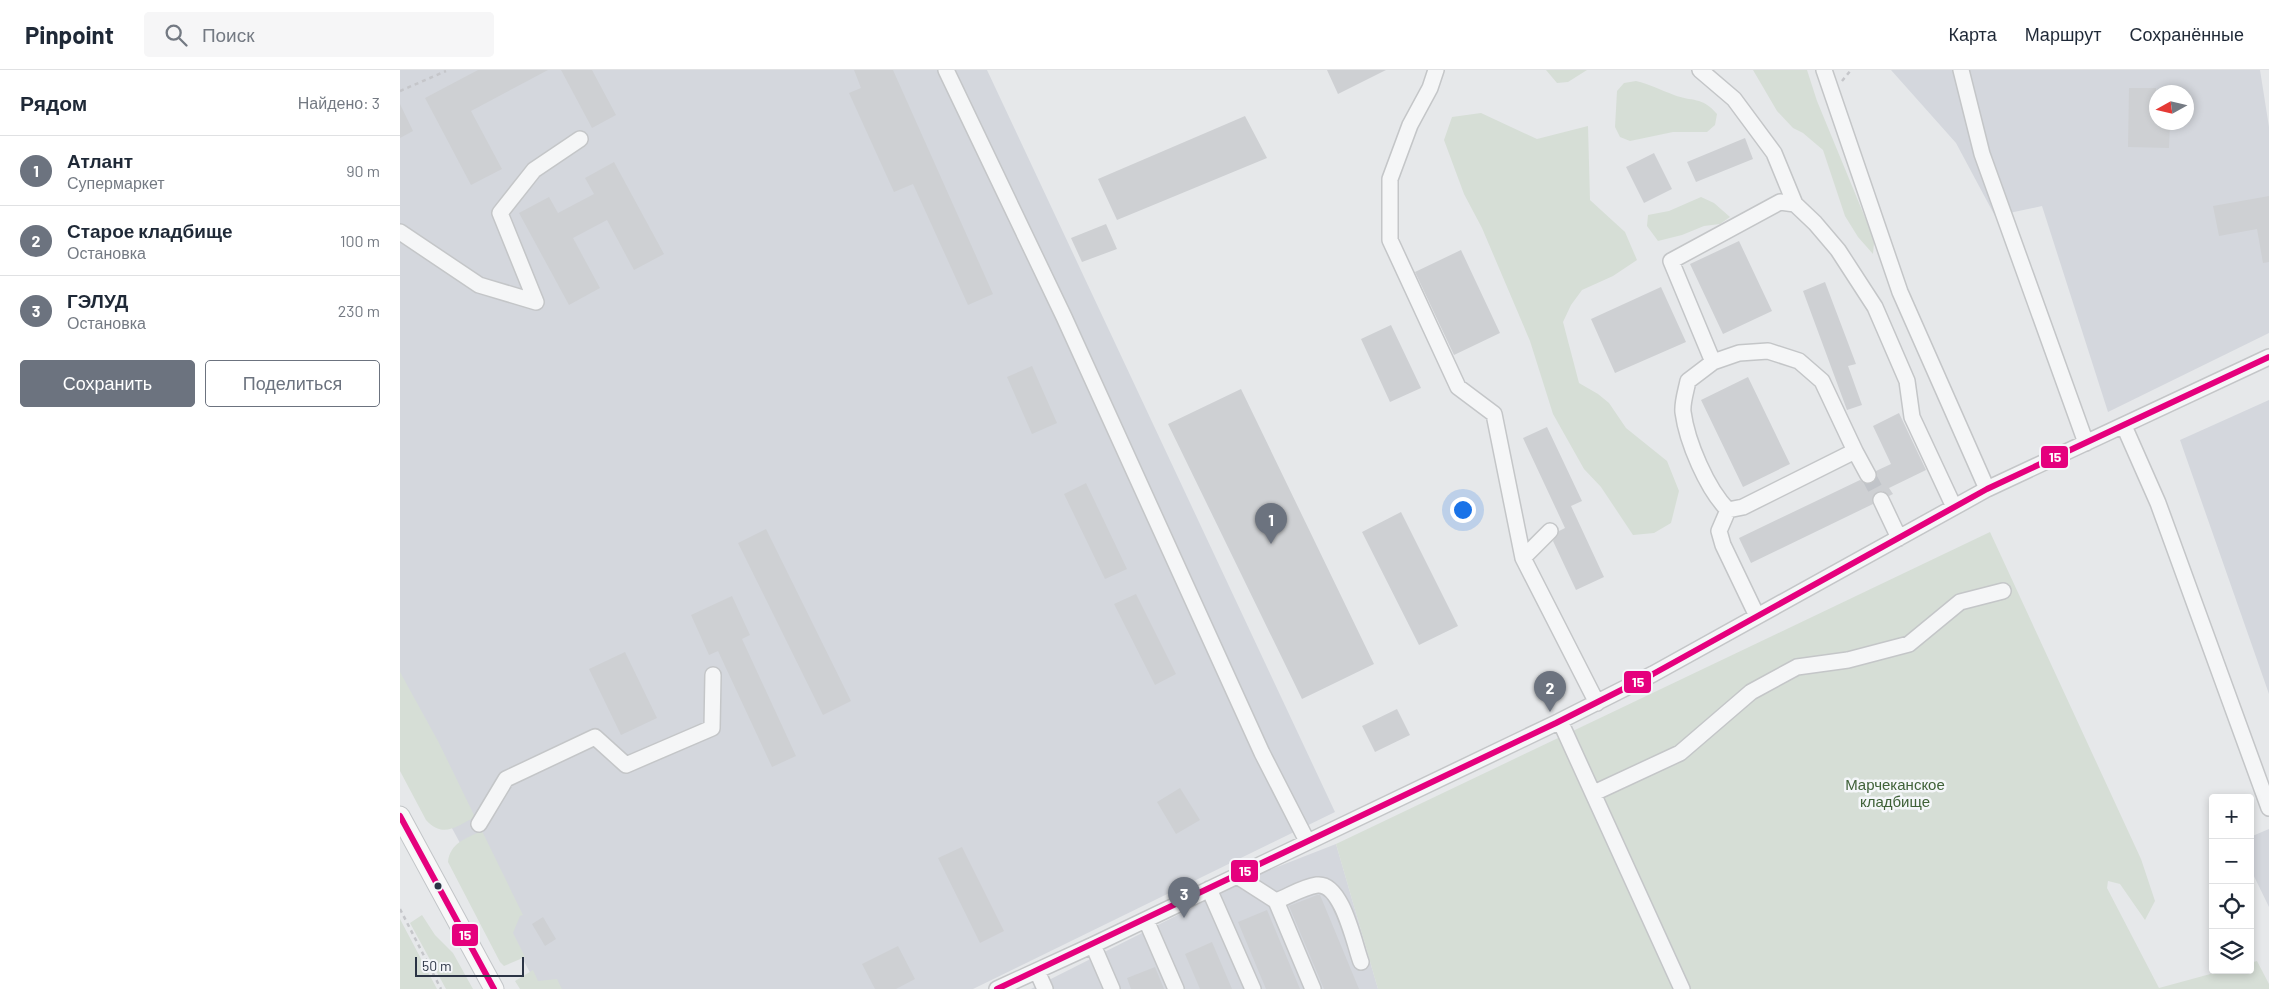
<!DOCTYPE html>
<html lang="ru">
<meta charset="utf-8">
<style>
:root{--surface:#fff;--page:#f6f6f7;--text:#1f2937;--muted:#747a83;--line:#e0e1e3;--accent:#6c737f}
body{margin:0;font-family:Barlow,sans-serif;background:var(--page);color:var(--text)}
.controls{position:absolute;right:15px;bottom:15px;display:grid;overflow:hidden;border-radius:5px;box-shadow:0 2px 8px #0003}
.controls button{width:45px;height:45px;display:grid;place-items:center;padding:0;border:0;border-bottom:1px solid var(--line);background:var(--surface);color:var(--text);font:25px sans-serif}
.compass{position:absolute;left:1749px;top:15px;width:45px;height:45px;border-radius:50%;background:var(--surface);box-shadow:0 2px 8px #0003;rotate:262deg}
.scale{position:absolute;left:15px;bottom:12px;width:109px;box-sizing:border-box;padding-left:5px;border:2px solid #2b3445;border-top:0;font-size:14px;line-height:18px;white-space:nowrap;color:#2b3445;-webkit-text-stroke:4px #f4f6f9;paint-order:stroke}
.you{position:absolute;left:1062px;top:439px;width:18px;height:18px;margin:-12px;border:4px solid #fff;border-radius:50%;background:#1a73e8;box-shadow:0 0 0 8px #1a73e833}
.badge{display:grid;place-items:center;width:32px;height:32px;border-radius:50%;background:var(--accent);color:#fff;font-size:16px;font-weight:700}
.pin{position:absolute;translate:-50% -41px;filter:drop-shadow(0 1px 2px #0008)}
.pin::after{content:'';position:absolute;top:26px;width:18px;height:15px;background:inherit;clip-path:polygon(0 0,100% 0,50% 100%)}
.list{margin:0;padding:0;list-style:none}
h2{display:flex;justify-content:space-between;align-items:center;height:65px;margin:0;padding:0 20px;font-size:21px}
h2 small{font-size:16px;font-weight:400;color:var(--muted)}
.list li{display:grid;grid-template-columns:32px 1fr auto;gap:15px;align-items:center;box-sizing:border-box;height:70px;padding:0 20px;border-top:1px solid var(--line)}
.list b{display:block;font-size:19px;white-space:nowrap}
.list p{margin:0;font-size:16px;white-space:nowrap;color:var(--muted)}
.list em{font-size:16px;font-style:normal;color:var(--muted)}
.actions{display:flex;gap:10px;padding:15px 20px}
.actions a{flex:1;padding:11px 0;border:1px solid var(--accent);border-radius:5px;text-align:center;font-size:18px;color:var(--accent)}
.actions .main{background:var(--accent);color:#fff}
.icon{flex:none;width:28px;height:28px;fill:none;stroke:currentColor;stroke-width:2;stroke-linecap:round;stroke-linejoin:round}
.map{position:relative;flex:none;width:1869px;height:919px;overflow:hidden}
header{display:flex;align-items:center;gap:30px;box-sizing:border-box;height:70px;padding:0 25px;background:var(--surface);border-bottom:1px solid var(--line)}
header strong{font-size:24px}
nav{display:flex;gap:28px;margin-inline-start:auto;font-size:18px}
.search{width:350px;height:45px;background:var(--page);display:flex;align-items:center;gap:12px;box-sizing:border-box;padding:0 18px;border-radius:5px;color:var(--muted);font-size:19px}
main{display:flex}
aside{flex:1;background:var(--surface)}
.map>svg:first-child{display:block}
.built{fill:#d4d7dd;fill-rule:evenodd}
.green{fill:#d6ded6}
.building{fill:#ced0d3}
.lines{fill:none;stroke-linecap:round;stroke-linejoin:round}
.minor-tunnel{stroke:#c1c4c9;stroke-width:15;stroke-dasharray:15 8;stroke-linecap:butt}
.minor-casing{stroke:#c4c6c8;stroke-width:18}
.major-casing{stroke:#c2c5c8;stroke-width:21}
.path{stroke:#c5c6ca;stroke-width:2.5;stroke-dasharray:4 4;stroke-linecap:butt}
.minor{stroke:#f5f6f7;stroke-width:15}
.major{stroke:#f8f8f8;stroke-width:19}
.bus-1-casing{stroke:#f4f6f9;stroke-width:10}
.bus-1{stroke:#e5007d;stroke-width:6}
.bus-dot{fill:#2b3445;stroke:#f4f6f9;stroke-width:2}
.labels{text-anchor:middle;stroke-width:5;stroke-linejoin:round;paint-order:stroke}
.park-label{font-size:15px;fill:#3f6138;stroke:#f4f6f9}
.line-badge{stroke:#f4f6f9;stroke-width:2}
.badge-label{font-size:14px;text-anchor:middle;font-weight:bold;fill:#fff}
</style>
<header>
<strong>Pinpoint</strong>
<div class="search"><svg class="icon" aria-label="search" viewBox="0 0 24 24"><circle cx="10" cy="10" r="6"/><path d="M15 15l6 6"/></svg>Поиск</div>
<nav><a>Карта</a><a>Маршрут</a><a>Сохранённые</a></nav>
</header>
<main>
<aside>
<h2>Рядом<small>Найдено: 3</small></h2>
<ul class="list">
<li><span class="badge">1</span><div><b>Атлант</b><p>Супермаркет</p></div><em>90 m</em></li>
<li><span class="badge">2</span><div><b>Старое кладбище</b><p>Остановка</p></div><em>100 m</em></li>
<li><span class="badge">3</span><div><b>ГЭЛУД</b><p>Остановка</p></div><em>230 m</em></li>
</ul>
<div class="actions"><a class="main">Сохранить</a><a>Поделиться</a></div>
</aside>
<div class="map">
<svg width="1869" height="919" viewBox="0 0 1869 919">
<rect width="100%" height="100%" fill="#e6e8ea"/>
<!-- built -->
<path class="built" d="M0 0H587L935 742 573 919H139L0 662Z
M1491 0H1860L1869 57V263L1708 342 1642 136 1595 146 1556 73ZM1756 22H1786V52H1756Z
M1869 330V624L1780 370Z
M1869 759V837L1850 798V767Z
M936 774 978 919H631L859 804Z"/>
<!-- green -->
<path class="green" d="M1146 0H1187L1168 12 1157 13Z
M1353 0H1407L1417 31 1471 162 1474 173 1473 184 1458 167 1445 146 1423 80 1403 63 1393 58 1377 41Z
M1236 11C1249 14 1261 20 1274 25 1292 32 1302 26 1317 44L1315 55 1307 62H1273L1230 71 1220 67 1215 57 1217 21 1224 13Z
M1081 43 1137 69 1188 56 1190 130 1225 162 1237 190 1213 206 1182 220 1171 235 1163 252 1179 313 1198 324 1209 333 1226 358 1267 391 1279 421 1271 453 1254 463 1233 465 1201 417 1184 399 1153 344 1130 271 1082 158 1064 124 1044 70 1052 47Z
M1301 127 1314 133 1330 147 1320 154 1304 156 1282 165 1258 171 1247 156 1248 145 1269 141Z
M1590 462 1741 789 1755 831 1745 850 1720 814 1708 811 1707 818 1759 918 1825 900H1850V893L1857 891 1869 914V919H978L936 774Z
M0 602 39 673 75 747C57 756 43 769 26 750L0 701Z
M82 761 123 845 120 846 113 863 125 887 104 896 100 892 48 792C50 773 66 768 82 761Z
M22 845 35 865 53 883 73 919H46L10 853Z
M0 849 37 919H0Z
M133 900 138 911 157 909 162 919H120L115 911Z"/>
<!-- building -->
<path class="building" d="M78 0H148L71 41 102 99 71 115 25 28Z
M161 0H192L216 45 192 58Z
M454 0H493L593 224 568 235 513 114 494 122 449 23 461 18Z
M927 0H986L938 24Z
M1729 18H1756V52H1770L1769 78 1728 77Z
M0 34 13 61 0 68Z
M845 46 867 88 717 150 698 109Z
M1345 68 1353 89 1296 112 1287 92Z
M1254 83 1272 119 1244 133 1226 97Z
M214 92 264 184 234 200 207 150 173 168 200 218 169 235 119 143 149 127 158 143 194 124 185 108Z
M1869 126V192L1863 193 1857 159 1819 166 1813 136Z
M706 154 717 179 682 192 671 168Z
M1339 171 1372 241 1323 264 1290 194Z
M1061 180 1100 263 1054 285 1015 202Z
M1425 212 1456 294 1448 296 1462 335 1447 340 1403 221Z
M1261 217 1286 272 1215 303 1191 249Z
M991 255 1021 318 990 332 961 269Z
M632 296 657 353 632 364 607 307Z
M1348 307 1390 394 1343 417 1301 330Z
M841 319 974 594 902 629 768 354Z
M1499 343 1526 400 1489 418 1493 424 1489 426 1482 421 1477 422 1472 429 1473 434 1351 493 1339 468 1460 410 1467 414 1476 410V401L1491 394 1473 356Z
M1147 357 1182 431 1171 436 1204 507 1176 520 1153 471 1159 461 1165 458 1123 368Z
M686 413 727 499 705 509 664 424Z
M1001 442 1058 556 1019 575 962 462Z
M366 459 451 631 423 645 338 473Z
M736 524 776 604 755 615 714 534Z
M332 526 350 565 342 569 396 686 372 697 318 581 309 585 291 545Z
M225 582 257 648 221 665 189 599Z
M997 639 1010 665 975 682 962 656Z
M780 718 800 750 776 764 757 732Z
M562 777 604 861 580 873 538 788Z
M917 825H920L959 919H924L889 836Z
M867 840 900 919H866L838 852Z
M143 847 156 869 145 876 132 854Z
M812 872 832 919H800L785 884Z
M498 876 515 909 496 919H475L462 894Z
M755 897 764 919H731L727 908Z"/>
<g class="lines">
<!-- minor-tunnel -->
<path class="minor-tunnel" d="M1468 405 1481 430"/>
<defs>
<path id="minor" d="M546 0 664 247 862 683 907 771
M1036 0 1030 18 1010 55 990 109V170L1058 317 1094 344 1123 488
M1300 0 1334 29 1374 83 1395 134
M1424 0 1500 222 1587 419
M1561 0 1582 84 1686 373
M0 162 79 215 136 232 100 143 134 100 180 69
M1313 292 1339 283 1368 281 1399 291 1422 311 1455 381 1343 437 1328 440C1307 419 1287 372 1283 342 1282 333 1286 321 1288 311L1313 292 1271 191 1380 132 1395 134 1415 153 1438 180 1475 237 1507 311 1512 347 1554 437
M1724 356 1758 433 1869 738
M1455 381 1468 405
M1481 430 1499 468
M1328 440 1319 461 1323 475 1357 546
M1150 461 1123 488 1197 633
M1160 651 1282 919
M1194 723 1280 683 1351 622 1397 597 1448 590 1509 574 1560 532 1603 521
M79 754 106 709 195 667 226 695 312 658 313 605
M837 806 876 831 913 919
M809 819 853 919
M876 831C889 826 903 817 917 815 942 812 954 873 961 892
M746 850 776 919
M693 875 712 919
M637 901 645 919
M597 919 693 875 1156 653 1253 604 1587 419 1869 287"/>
<path id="major" d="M0 746 94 919"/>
</defs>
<!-- minor casing -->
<use href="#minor" class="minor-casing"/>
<!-- major casing -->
<use href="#major" class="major-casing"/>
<!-- path -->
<path class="path" d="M1442 11 1451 0
M0 21 46 1
M0 839 41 919"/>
<!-- minor -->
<use href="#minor" class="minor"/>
<!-- major -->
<use href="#major" class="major"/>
<defs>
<path id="bus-1" d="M0 746 94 919
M597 919 1156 653 1253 604 1587 419 1869 287"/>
</defs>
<!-- bus-1 casing -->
<use href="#bus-1" class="bus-1-casing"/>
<!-- bus-1 -->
<use href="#bus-1" class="bus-1"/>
</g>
<!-- markers -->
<circle class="bus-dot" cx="38" cy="816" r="4.5"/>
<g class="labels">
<!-- park labels -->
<g class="park-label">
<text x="1495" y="720">Марчеканское<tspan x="1495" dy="17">кладбище</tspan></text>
</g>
</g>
<g class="line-badge">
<rect x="1640" y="375" width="29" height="24" rx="5" fill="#e5007d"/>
<rect x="1223" y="600" width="29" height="24" rx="5" fill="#e5007d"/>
<rect x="830" y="789" width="29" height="24" rx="5" fill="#e5007d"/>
<rect x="51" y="853" width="28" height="24" rx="5" fill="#e5007d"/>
</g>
<g class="badge-label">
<text x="1655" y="392">15</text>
<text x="1238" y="617">15</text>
<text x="845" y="806">15</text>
<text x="65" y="870">15</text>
</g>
</svg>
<div class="controls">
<button>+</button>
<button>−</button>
<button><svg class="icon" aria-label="locate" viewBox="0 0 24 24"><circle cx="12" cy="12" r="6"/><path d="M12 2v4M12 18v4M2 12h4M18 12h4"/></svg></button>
<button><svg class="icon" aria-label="layers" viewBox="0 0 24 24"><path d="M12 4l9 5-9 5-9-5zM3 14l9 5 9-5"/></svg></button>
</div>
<svg class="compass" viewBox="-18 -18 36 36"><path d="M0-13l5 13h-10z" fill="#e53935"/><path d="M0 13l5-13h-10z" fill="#747a83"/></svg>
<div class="scale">50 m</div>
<div class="you"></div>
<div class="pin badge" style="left:871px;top:474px">1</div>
<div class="pin badge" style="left:1150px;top:642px">2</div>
<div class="pin badge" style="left:784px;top:848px">3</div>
</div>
</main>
